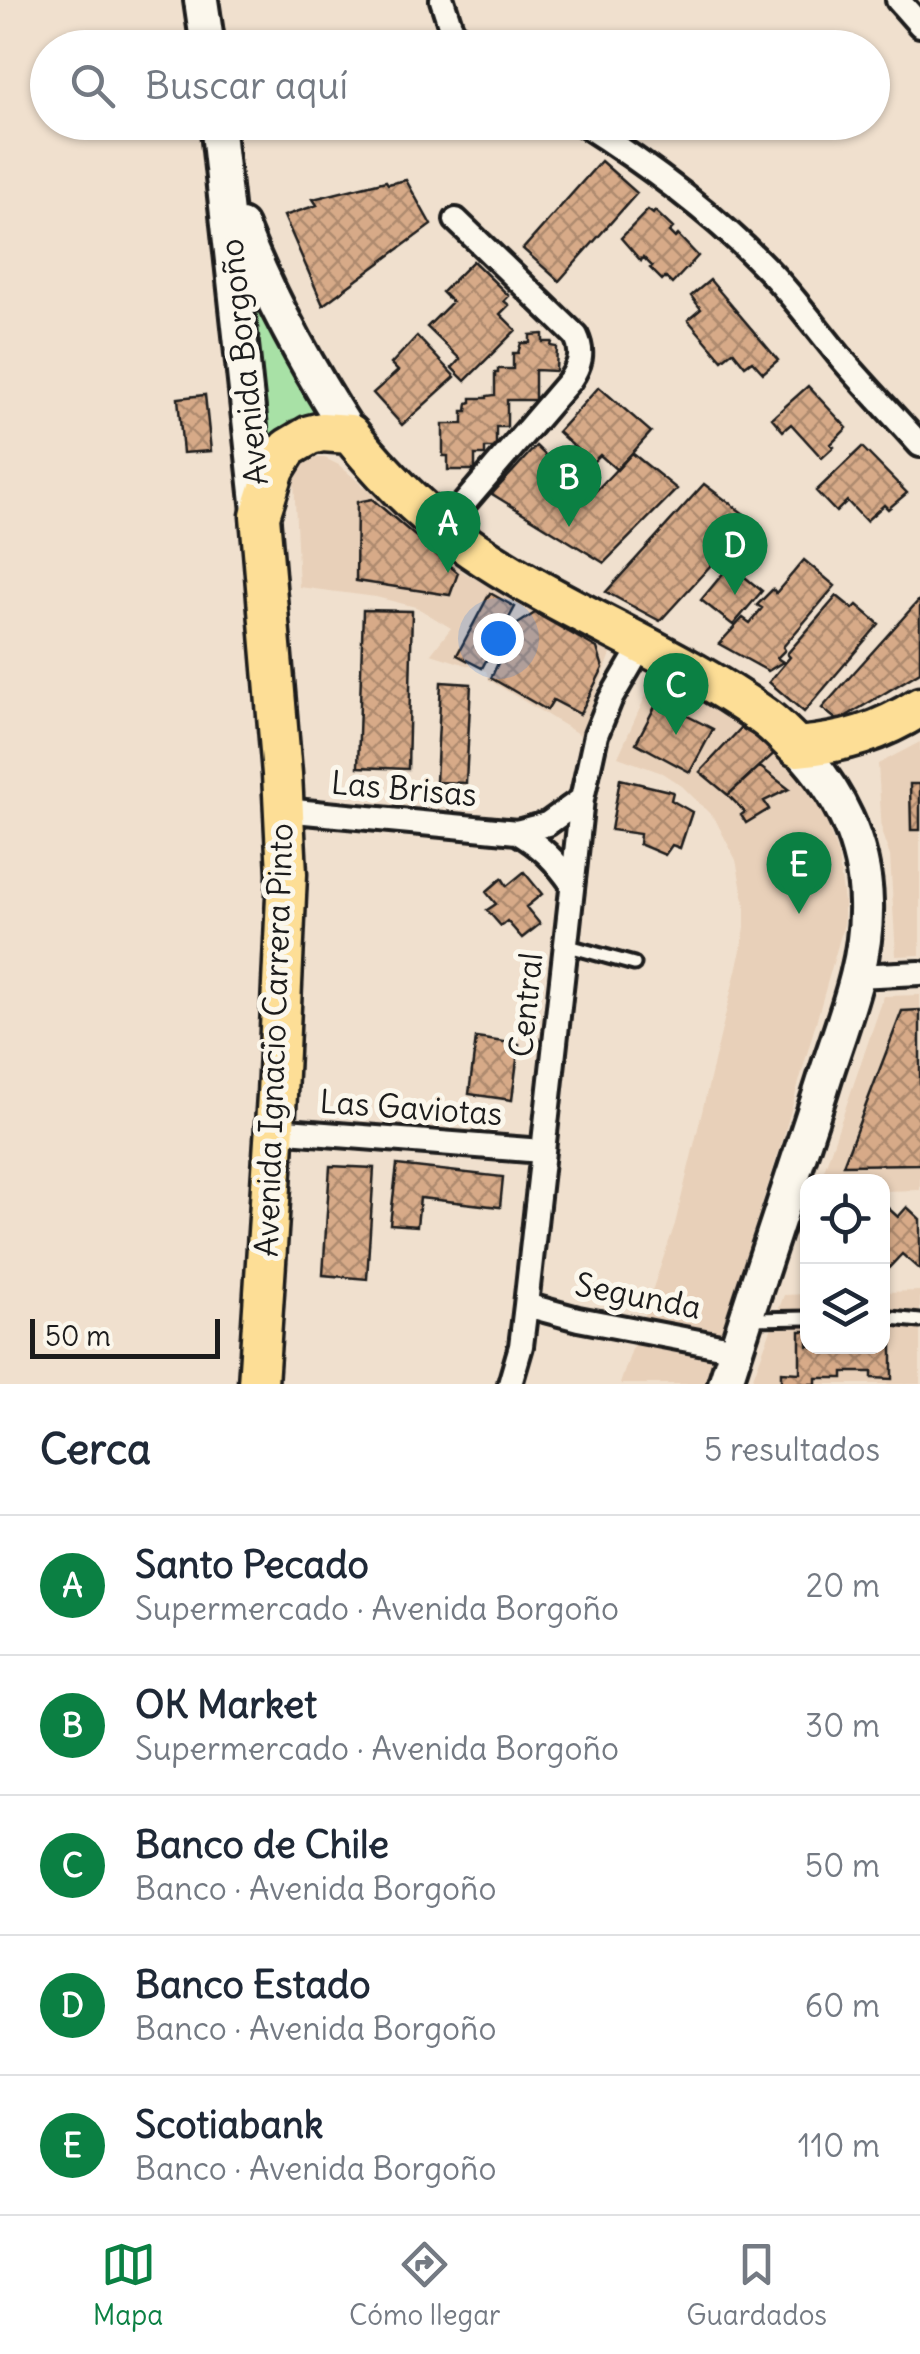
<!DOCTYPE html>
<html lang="es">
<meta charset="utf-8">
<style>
:root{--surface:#fff;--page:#f2f2f3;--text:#1f2937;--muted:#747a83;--line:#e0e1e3;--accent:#0b8043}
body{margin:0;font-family:Delius,sans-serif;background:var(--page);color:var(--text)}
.controls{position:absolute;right:30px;bottom:30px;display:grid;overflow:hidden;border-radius:20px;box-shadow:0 2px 8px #0004}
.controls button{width:90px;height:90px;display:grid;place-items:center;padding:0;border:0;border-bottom:2px solid var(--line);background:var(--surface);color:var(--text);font:50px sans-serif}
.scale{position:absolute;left:30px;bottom:25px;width:190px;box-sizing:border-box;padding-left:10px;border:5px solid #1c1c1c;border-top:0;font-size:28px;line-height:35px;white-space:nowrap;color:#1c1c1c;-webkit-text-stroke:8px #fbf7ec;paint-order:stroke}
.you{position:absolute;left:498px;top:638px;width:35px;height:35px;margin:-25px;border:8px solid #fff;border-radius:50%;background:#1a73e8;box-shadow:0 0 0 15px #1a73e833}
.badge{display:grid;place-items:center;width:65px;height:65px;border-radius:50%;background:var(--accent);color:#fff;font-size:32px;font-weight:700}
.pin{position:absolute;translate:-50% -82px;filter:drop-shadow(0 2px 5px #0008)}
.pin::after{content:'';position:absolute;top:52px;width:35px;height:30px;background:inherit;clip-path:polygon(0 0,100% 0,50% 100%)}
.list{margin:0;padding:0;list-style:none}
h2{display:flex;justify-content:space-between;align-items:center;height:130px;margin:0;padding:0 40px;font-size:42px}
h2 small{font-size:32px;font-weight:400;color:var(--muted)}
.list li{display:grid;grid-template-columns:65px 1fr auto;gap:30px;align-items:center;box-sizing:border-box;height:140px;padding:0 40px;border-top:2px solid var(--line)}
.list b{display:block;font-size:38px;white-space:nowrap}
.list p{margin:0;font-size:32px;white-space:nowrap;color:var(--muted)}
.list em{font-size:32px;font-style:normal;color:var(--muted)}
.icon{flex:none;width:55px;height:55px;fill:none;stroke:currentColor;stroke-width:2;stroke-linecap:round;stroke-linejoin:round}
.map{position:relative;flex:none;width:920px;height:1384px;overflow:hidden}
.search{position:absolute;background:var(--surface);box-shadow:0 2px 8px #0004;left:30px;right:30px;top:30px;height:110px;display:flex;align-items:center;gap:25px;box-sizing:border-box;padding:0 35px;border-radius:55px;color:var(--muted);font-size:38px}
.sheet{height:830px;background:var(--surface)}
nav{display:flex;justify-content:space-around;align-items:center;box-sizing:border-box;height:140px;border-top:2px solid var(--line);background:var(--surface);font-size:28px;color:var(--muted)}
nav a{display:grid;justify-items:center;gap:5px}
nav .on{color:var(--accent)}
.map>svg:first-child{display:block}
.built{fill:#e8d0b9}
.green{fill:#a8e1a6;stroke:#627e61;stroke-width:2.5}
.building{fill:url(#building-cross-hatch);stroke:#1c1c1c;stroke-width:2.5}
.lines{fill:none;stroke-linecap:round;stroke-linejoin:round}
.lane-casing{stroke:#1c1c1c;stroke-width:19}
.street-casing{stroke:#1c1c1c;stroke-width:30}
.secondary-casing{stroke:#1c1c1c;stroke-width:40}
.primary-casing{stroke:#1c1c1c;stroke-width:45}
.lane{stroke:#fbf7ec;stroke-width:11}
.street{stroke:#fbf7ec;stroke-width:22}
.secondary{stroke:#fbf7ec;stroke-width:32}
.primary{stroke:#fdde96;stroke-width:38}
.labels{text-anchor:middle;stroke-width:10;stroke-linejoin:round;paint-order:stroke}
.street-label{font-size:32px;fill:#1c1c1c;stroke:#fbf7ec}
</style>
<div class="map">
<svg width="920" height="1384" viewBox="0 0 920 1384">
<defs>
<pattern id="building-cross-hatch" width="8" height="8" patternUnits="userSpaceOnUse" patternTransform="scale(2.5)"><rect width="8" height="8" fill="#d7aa88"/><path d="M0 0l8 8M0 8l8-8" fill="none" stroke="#ae8a6e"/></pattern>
</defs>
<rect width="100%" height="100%" fill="#f0e0ce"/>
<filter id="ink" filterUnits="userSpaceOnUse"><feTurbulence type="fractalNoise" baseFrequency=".01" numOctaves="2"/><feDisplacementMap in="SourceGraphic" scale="20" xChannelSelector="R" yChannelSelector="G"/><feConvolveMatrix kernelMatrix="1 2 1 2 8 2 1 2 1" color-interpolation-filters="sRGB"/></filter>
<g filter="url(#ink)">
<!-- built -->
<path class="built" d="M317 458H325L339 465 465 573 611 654 580 735 489 680 486 671 431 654 451 628 416 607 376 597 299 587 294 479 302 464Z
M654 677 780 748 810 787 822 809 838 855 844 901V924L782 1142 704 1384H620L675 1224 741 950 745 928V905L736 860 715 819 682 786 662 773 618 757Z
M920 742V955L896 956 890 856 882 834 878 764Z
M920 995V1190L883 1191 882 1182H820L884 996Z
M920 1291V1384H755L752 1380 784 1295 807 1294 808 1346H882L883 1292Z"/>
<!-- green -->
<path class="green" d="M247 269 322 415 292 420 269 440Z"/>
<!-- building -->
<path class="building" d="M601 161 637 193 559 281 523 249Z
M406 180 431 225 323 305 284 216 317 205 313 199 386 181 388 184Z
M648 210 653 214 655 211 673 228 669 232 675 238 678 235 698 256 672 284 665 277 662 280 650 268 652 266 643 257 641 261 621 238Z
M473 261 509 296 504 301 509 305 500 314 516 330 465 381 452 368 460 359 427 327 452 302 442 292Z
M710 280 778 360 763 373 752 361 745 366 733 351 722 360 688 320 701 309 691 296Z
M543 334V342H552L551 346 557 347 556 371 535 370V400H507V427H496V448H485V455H475V470H448V456H443V424H463V411H467L468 403 471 402V398H487V396L495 395V373H498V369H513V353H518L521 343H530V335Z
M417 336 455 377 402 425 373 393 398 371 391 364Z
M808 386 847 428 831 444 834 447 822 458 791 424 783 431 772 418Z
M599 387 651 432 617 470 600 455 592 463 558 432Z
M205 395 211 451 183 453 178 398Z
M536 446 589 498 632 453 677 489 604 563 492 494Z
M862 447 907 493 888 509 884 505 866 521 847 501 836 512 816 491Z
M704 484 752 520 660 621 606 592Z
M372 499 458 573 450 595 356 581 357 502Z
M804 560 835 586 783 647 785 650 777 658 783 662 768 671 719 644 743 618 750 623 762 608 757 605 773 589 776 593Z
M730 565 762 591 733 625 701 600Z
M490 593 515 607 482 668 457 655Z
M837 596 853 609 857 605 879 624 804 712 769 682 790 657 787 654Z
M920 599V672L838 721 822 708Z
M363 610 412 611 408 769 358 767Z
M535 613 597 648 603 668 580 714 553 700 547 710 491 678 516 625Z
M441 682 471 684 466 783 436 782Z
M658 701 713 729 690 772 636 743Z
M741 728 778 750 728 795 700 772Z
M759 766 789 789 764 801 769 809 746 823 741 815 745 812 728 795Z
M620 779 673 792 671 800 692 812 680 848 672 845 665 855 639 844 640 834 611 830Z
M910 784H920V830H911Z
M524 872 542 894 526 907 540 924 522 938 507 921 501 926 487 910 496 904 486 892 502 878 507 886Z
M920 1010V1164L843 1165 902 1011Z
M476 1038 519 1044 512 1100 469 1094Z
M397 1165 503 1177 500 1207 420 1198 417 1226 390 1224Z
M330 1166 374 1168 367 1279 323 1275Z
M907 1207 920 1219V1270L902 1254 882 1275V1214L888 1208 898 1217Z
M800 1331H808V1346H882V1341H892V1379L872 1378V1372H843V1378H816V1384H781V1372L800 1373Z"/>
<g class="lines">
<defs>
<path id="lane" d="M565 945 634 964
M882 1317 920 1321
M752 1319 808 1318"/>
<path id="street" d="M442 0 451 28 464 48
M898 0 920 25
M580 122C648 165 712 212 768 270 795 298 817 329 842 359 867 388 894 416 920 445
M443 528 570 380C580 365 584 353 576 336L456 220
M284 810 517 832 547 824 582 799
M517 832C541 846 556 861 572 884
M856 976 920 973
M274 1130 542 1151
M526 1305 578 1319 736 1349
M510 1384 521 1346 526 1305 582 799 596 735 610 700 642 645"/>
<path id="secondary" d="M201 0 208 48
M217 122 259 511
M241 226C270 300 307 367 350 434
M725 1384C756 1285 790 1186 822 1087 840 1028 868 966 866 903 865 843 838 790 797 747"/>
<path id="primary" d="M258 1384 277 1095 287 874 282 774 260 516 275 469 288 448 310 435 322 432 350 434C386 478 424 517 472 549 564 612 672 651 763 716 776 725 786 737 797 747 845 743 880 732 920 707"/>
</defs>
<!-- lane casing -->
<use href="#lane" class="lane-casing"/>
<!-- street casing -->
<use href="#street" class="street-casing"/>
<!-- secondary casing -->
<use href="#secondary" class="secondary-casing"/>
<!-- primary casing -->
<use href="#primary" class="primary-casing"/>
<!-- lane -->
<use href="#lane" class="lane"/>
<!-- street -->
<use href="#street" class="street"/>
<!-- secondary -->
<use href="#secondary" class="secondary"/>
<!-- primary -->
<use href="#primary" class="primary"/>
</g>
</g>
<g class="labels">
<!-- street labels -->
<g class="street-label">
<text transform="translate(244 362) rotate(-96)" y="11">Avenida Borgoño</text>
<text transform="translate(404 789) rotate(5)" y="11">Las Brisas</text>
<text transform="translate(526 1005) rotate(-84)" y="11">Central</text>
<text transform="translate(274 1040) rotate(-88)" y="11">Avenida Ignacio Carrera Pinto</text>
<text transform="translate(411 1108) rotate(4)" y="11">Las Gaviotas</text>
<text transform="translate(638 1296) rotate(11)" y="11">Segunda</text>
</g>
</g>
</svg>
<div class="controls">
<button><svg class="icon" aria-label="locate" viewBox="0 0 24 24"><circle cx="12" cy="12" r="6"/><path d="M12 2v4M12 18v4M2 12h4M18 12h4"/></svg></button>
<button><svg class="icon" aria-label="layers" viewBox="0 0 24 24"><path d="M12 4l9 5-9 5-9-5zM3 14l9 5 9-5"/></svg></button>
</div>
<div class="scale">50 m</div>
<div class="you"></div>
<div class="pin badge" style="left:448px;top:573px">A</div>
<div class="pin badge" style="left:569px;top:527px">B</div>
<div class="pin badge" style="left:676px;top:735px">C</div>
<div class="pin badge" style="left:735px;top:595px">D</div>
<div class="pin badge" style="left:799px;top:914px">E</div>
<div class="search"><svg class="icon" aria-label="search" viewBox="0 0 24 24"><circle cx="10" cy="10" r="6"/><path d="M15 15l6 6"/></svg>Buscar aquí</div>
</div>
<section class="sheet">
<h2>Cerca<small>5 resultados</small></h2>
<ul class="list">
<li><span class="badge">A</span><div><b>Santo Pecado</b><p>Supermercado · Avenida Borgoño</p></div><em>20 m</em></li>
<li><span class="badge">B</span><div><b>OK Market</b><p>Supermercado · Avenida Borgoño</p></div><em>30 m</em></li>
<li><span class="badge">C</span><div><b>Banco de Chile</b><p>Banco · Avenida Borgoño</p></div><em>50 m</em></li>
<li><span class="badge">D</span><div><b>Banco Estado</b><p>Banco · Avenida Borgoño</p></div><em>60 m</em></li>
<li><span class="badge">E</span><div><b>Scotiabank</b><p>Banco · Avenida Borgoño</p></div><em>110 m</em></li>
</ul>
</section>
<nav>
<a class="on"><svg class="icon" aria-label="map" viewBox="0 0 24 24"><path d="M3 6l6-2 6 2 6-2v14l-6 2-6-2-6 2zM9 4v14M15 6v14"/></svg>Mapa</a>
<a><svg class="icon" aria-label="directions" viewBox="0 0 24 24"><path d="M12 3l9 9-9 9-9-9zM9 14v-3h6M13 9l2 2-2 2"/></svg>Cómo llegar</a>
<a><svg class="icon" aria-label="saved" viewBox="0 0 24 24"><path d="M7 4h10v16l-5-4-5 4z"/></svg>Guardados</a>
</nav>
